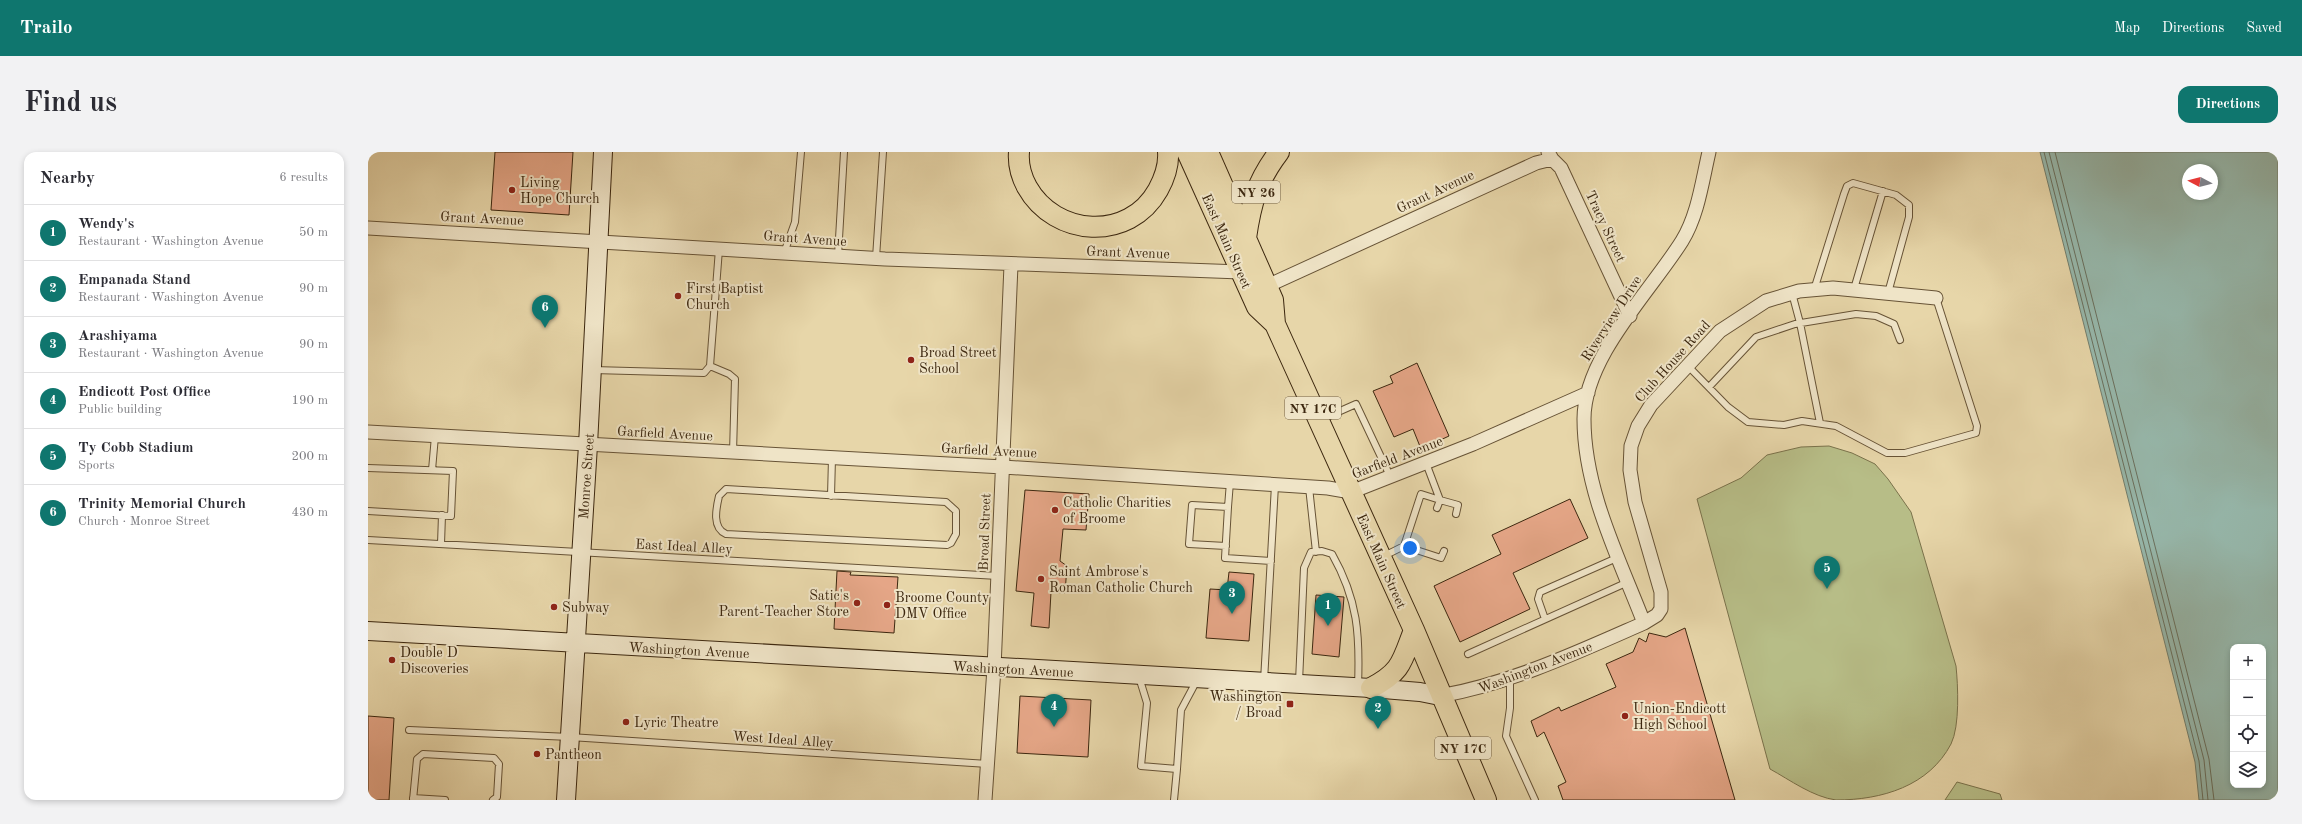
<!DOCTYPE html>
<meta charset="utf-8">
<style>
:root{--surface:#fff;--page:#f2f2f3;--text:#2b2b33;--muted:#7c7c81;--line:#e1e1e2;--accent:#0f766e}
body{margin:0;font-family:"Old Standard TT",serif;background:var(--page);color:var(--text)}
.controls{position:absolute;right:12px;bottom:12px;display:grid;overflow:hidden;border-radius:8px;box-shadow:0 2px 6px #0003}
.controls button{width:36px;height:36px;display:grid;place-items:center;padding:0;border:0;border-bottom:1px solid var(--line);background:var(--surface);color:var(--text);font:20px sans-serif}
.compass{position:absolute;left:1814px;top:12px;width:36px;height:36px;border-radius:50%;background:var(--surface);box-shadow:0 2px 6px #0003;rotate:277deg}
.you{position:absolute;left:1042px;top:396px;width:14px;height:14px;margin:-10px;border:3px solid #fff;border-radius:50%;background:#1a73e8;box-shadow:0 0 0 6px #1a73e833}
.badge{display:grid;place-items:center;width:26px;height:26px;border-radius:50%;background:var(--accent);color:#fff;font-size:13px;font-weight:700}
.pin{position:absolute;translate:-50% -33px;filter:drop-shadow(0 1px 2px #0008)}
.pin::after{content:'';position:absolute;top:21px;width:14px;height:12px;background:inherit;clip-path:polygon(0 0,100% 0,50% 100%)}
.list{margin:0;padding:0;list-style:none}
h2{display:flex;justify-content:space-between;align-items:center;height:52px;margin:0;padding:0 16px;font-size:17px}
h2 small{font-size:13px;font-weight:400;color:var(--muted)}
.list li{display:grid;grid-template-columns:26px 1fr auto;gap:12px;align-items:center;box-sizing:border-box;height:56px;padding:0 16px;border-top:1px solid var(--line)}
.list b{display:block;font-size:15px;white-space:nowrap}
.list p{margin:0;font-size:13px;white-space:nowrap;color:var(--muted)}
.list em{font-size:13px;font-style:normal;color:var(--muted)}
.icon{flex:none;width:22px;height:22px;fill:none;stroke:currentColor;stroke-width:2;stroke-linecap:round;stroke-linejoin:round}
.map{position:relative;flex:none;width:1910px;height:648px;overflow:hidden;border-radius:12px}
header{display:flex;align-items:center;gap:24px;box-sizing:border-box;height:56px;padding:0 20px;background:var(--accent);color:#fff}
header strong{font-size:19px}
nav{display:flex;gap:22px;margin-inline-start:auto;font-size:14px}
.intro{display:flex;align-items:center;justify-content:space-between;box-sizing:border-box;height:96px;padding:0 24px}
h1{margin:0;font-size:28px}
.button{padding:10px 18px;border-radius:12px;background:var(--accent);color:#fff;font-size:14px;font-weight:700}
main{display:flex;gap:24px;padding:0 24px}
aside{flex:1;background:var(--surface);border-radius:12px;box-shadow:0 2px 6px #0003}
.map>svg:first-child{display:block}
.green{fill:#b7bd87;stroke:#7a724b}
.water{fill:#97b9ad;stroke:#737f6e;fill-rule:evenodd}
.lines{fill:none;stroke-linecap:round;stroke-linejoin:round}
.shore{stroke:#6a705e;stroke-width:1}
.building{fill:#e5a687;stroke:#3c270f}
.lane-casing{stroke:#675336;stroke-width:8}
.street-casing{stroke:#675336;stroke-width:15}
.secondary-casing{stroke:#3c270f;stroke-width:20}
.primary-casing{stroke:#3c270f;stroke-width:22}
.lane{stroke:#efe4c7;stroke-width:6}
.street{stroke:#efe4c7;stroke-width:13}
.secondary{stroke:#efe4c7;stroke-width:18}
.primary{stroke:#e7d6a9;stroke-width:20}
.poi-dot{fill:#8f2418;stroke:#efe4c7;stroke-width:1.5}
.labels{text-anchor:middle;stroke-width:4;stroke-linejoin:round;paint-order:stroke}
.shield{fill:#efe4c7;stroke:#726046;stroke-width:1}
.shield-label{font-size:13px;font-weight:bold;fill:#3c270f}
.poi-label{font-size:14px;fill:#3c270f;stroke:#efe4c7;text-anchor:start}
.street-label{font-size:14px;fill:#3c270f;stroke:#efe4c7}
</style>
<header>
<strong>Trailo</strong>
<nav><a>Map</a><a>Directions</a><a>Saved</a></nav>
</header>
<div class="intro"><h1>Find us</h1><a class="button">Directions</a></div>
<main>
<aside>
<h2>Nearby<small>6 results</small></h2>
<ul class="list">
<li><span class="badge">1</span><div><b>Wendy's</b><p>Restaurant · Washington Avenue</p></div><em>50 m</em></li>
<li><span class="badge">2</span><div><b>Empanada Stand</b><p>Restaurant · Washington Avenue</p></div><em>90 m</em></li>
<li><span class="badge">3</span><div><b>Arashiyama</b><p>Restaurant · Washington Avenue</p></div><em>90 m</em></li>
<li><span class="badge">4</span><div><b>Endicott Post Office</b><p>Public building</p></div><em>190 m</em></li>
<li><span class="badge">5</span><div><b>Ty Cobb Stadium</b><p>Sports</p></div><em>200 m</em></li>
<li><span class="badge">6</span><div><b>Trinity Memorial Church</b><p>Church · Monroe Street</p></div><em>430 m</em></li>
</ul>
</aside>
<div class="map">
<svg width="1910" height="648" viewBox="0 0 1910 648">
<rect width="100%" height="100%" fill="#e7d6a9"/>
<filter id="stains"><feTurbulence type="fractalNoise" baseFrequency=".005" numOctaves="4"/><feColorMatrix values="0 0 0 0 .2 0 0 0 0 .09 0 0 0 0 .02 0 0 0 .5 -.17"/></filter>
<radialGradient id="worn" r=".72"><stop offset=".6" stop-color="#630" stop-opacity="0"/><stop offset="1" stop-color="#630" stop-opacity=".3"/></radialGradient>
<!-- green -->
<path class="green" d="M1461 294 1484 301 1507 312 1520 327 1543 360 1588 514C1590 533 1592 574 1583 592 1561 634 1514 648 1468 648 1445 645 1422 628 1402 617L1329 347 1373 326 1399 303 1433 295Z
M1589 630 1632 642 1634 648H1577Z"/>
<!-- water -->
<path class="water" d="M1672 0H1910V648H1831L1827 610ZM1820 18H1844V42H1820ZM1865 495H1895V633H1865Z"/>
<g class="lines">
<!-- shore -->
<path class="shore" d="M1676 0 1831 609 1835 648
M1681 0 1836 608 1840 648
M1687 0 1841 607 1846 648"/>
</g>
<!-- building -->
<path class="building" d="M127 0H205L201 63 123 58Z
M1049 211 1081 284 1053 297 1045 277 1026 285 1005 239 1025 231 1022 224Z
M657 338 721 342 718 378 695 377 692 409 699 414 697 441 683 440 681 476 663 474 666 441 648 439Z
M1202 347 1220 386 1145 421 1162 457 1092 490 1066 434 1133 402 1124 383Z
M469 419 483 420 482 423 530 425 526 481 466 477Z
M861 420 886 422 881 489 838 486 842 437 859 438Z
M948 443 976 445 971 505 944 502Z
M1317 476 1367 648H1195L1190 634 1198 630 1176 580 1169 585 1163 569 1191 555 1193 559 1248 535 1238 512 1265 500 1271 486 1278 490 1281 481 1298 485Z
M652 544 723 548 720 605 649 601Z
M0 564 26 566 21 648H0Z"/>
<g class="lines">
<defs>
<path id="lane" d="M416 101 427 70 433 0
M470 104 476 0
M508 106 515 0
M1486 137 1515 39
M1446 138 1476 42 1479 34 1485 31 1528 43 1541 53V65L1520 141
M1424 141 1432 171 1452 271
M1319 213 1360 255 1380 270 1416 273 1434 269 1468 274 1519 301H1537L1608 281 1609 274 1568 146
M342 214 361 222 367 227 365 301
M225 218 336 221 342 214 351 97
M1341 235 1388 185 1427 172 1488 162 1508 164 1526 172 1532 188
M952 268 988 252 1022 324
M1058 311 1072 348 1053 342 1036 394 1073 406 1076 399
M0 316 85 319 83 364 0 359
M64 318 67 284
M941 335 948 400
M358 337 578 350 588 359V382L583 391 579 393 358 382C344 376 348 357 351 344Z
M463 344 464 306
M860 355 862 330
M1069 356 1072 348 1090 353 1088 362
M0 388 630 424
M73 392 74 363
M858 394 821 392 824 353 860 355 857 406 903 409
M1016 404 1036 394
M1177 467 1170 447 1172 440 1251 405
M1100 502 1260 430
M771 525 779 551 773 614 809 617 813 558 829 528
M1142 526V556L1138 584 1167 648
M896 529 907 333
M931 530 936 416 943 400 954 399 964 402C990 448 992 483 990 534
M41 578 202 585 620 612
M45 646 77 648
M45 648 49 607 55 602 126 606 131 612 129 645 125 648
M806 648 809 617"/>
<path id="street" d="M1180 0 1184 7 1193 16 1262 164
M0 76 517 107 873 120
M899 134 1168 11 1184 7
M0 280 635 315 960 336 983 340 1105 292 1220 241
M1276 471C1251 406 1216 338 1216 267 1216 205 1282 140 1314 89 1330 63 1334 30 1341 0
M1072 544C1144 531 1210 500 1276 471L1289 463 1293 457V440L1267 350 1262 318 1263 294 1270 274 1283 253 1352 179 1398 149 1431 139 1465 136 1568 146
M617 648 626 516 643 113"/>
<path id="secondary" d="M0 479 1003 536 1052 540 1072 544
M198 648 220 293 235 0"/>
<path id="primary" d="M651 0C650 12 653 24 659 35 687 85 761 90 790 38 796 27 801 13 800 0
M819 0 889 155 907 172
M840 0 905 148 907 172 1046 478 1118 648
M878 86C883 51 889 29 911 0
M1003 536C1034 520 1034 509 1046 478"/>
</defs>
<!-- lane casing -->
<use href="#lane" class="lane-casing"/>
<!-- street casing -->
<use href="#street" class="street-casing"/>
<!-- secondary casing -->
<use href="#secondary" class="secondary-casing"/>
<!-- primary casing -->
<use href="#primary" class="primary-casing"/>
<!-- lane -->
<use href="#lane" class="lane"/>
<!-- street -->
<use href="#street" class="street"/>
<!-- secondary -->
<use href="#secondary" class="secondary"/>
<!-- primary -->
<use href="#primary" class="primary"/>
</g>
<!-- markers -->
<g class="poi-dot">
<circle cx="144" cy="38" r="4"/>
<circle cx="310" cy="144" r="4"/>
<circle cx="543" cy="208" r="4"/>
<circle cx="687" cy="358" r="4"/>
<circle cx="673" cy="427" r="4"/>
<circle cx="489" cy="451" r="4"/>
<circle cx="519" cy="453" r="4"/>
<circle cx="186" cy="455" r="4"/>
<circle cx="24" cy="508" r="4"/>
<rect x="918" y="548" width="8" height="8" rx="2"/>
<circle cx="1257" cy="564" r="4"/>
<circle cx="258" cy="570" r="4"/>
<circle cx="169" cy="602" r="4"/>
</g>
<g class="labels">
<!-- shield labels -->
<g class="shield">
<rect x="864" y="29" width="48" height="22" rx="3"/>
<rect x="917" y="245" width="56" height="22" rx="3"/>
<rect x="1067" y="585" width="56" height="22" rx="3"/>
</g>
<g class="shield-label">
<text x="888" y="45">NY 26</text>
<text x="945" y="261">NY 17C</text>
<text x="1095" y="601">NY 17C</text>
</g>
<!-- poi labels -->
<g class="poi-label">
<text x="152" y="35">Living<tspan x="152" dy="16">Hope Church</tspan></text>
<text x="318" y="141">First Baptist<tspan x="318" dy="16">Church</tspan></text>
<text x="551" y="205">Broad Street<tspan x="551" dy="16">School</tspan></text>
<text x="695" y="355">Catholic Charities<tspan x="695" dy="16">of Broome</tspan></text>
<text x="681" y="424">Saint Ambrose's<tspan x="681" dy="16">Roman Catholic Church</tspan></text>
<text x="481" y="448" text-anchor="end">Satic's<tspan x="481" dy="16">Parent-Teacher Store</tspan></text>
<text x="527" y="450">Broome County<tspan x="527" dy="16">DMV Office</tspan></text>
<text x="194" y="460">Subway</text>
<text x="32" y="505">Double D<tspan x="32" dy="16">Discoveries</tspan></text>
<text x="914" y="549" text-anchor="end">Washington<tspan x="914" dy="16">/ Broad</tspan></text>
<text x="1265" y="561">Union-Endicott<tspan x="1265" dy="16">High School</tspan></text>
<text x="266" y="575">Lyric Theatre</text>
<text x="177" y="607">Pantheon</text>
</g>
<!-- street labels -->
<g class="street-label">
<text transform="translate(1067 39) rotate(-25)" y="5">Grant Avenue</text>
<text transform="translate(114 66) rotate(3)" y="5">Grant Avenue</text>
<text transform="translate(1238 74) rotate(65)" y="5">Tracy Street</text>
<text transform="translate(437 86) rotate(4)" y="5">Grant Avenue</text>
<text transform="translate(859 89) rotate(66)" y="5">East Main Street</text>
<text transform="translate(760 100) rotate(2)" y="5">Grant Avenue</text>
<text transform="translate(1243 166) rotate(-57)" y="5">Riverview Drive</text>
<text transform="translate(1304 209) rotate(-48)" y="5">Club House Road</text>
<text transform="translate(297 281) rotate(3)" y="5">Garfield Avenue</text>
<text transform="translate(621 298) rotate(3)" y="5">Garfield Avenue</text>
<text transform="translate(1029 305) rotate(-21)" y="5">Garfield Avenue</text>
<text transform="translate(218 324) rotate(-86)" y="5">Monroe Street</text>
<text transform="translate(616 380) rotate(-88)" y="5">Broad Street</text>
<text transform="translate(316 394) rotate(3)" y="5">East Ideal Alley</text>
<text transform="translate(1014 409) rotate(66)" y="5">East Main Street</text>
<text transform="translate(321 498) rotate(3)" y="5">Washington Avenue</text>
<text transform="translate(1167 515) rotate(-21)" y="5">Washington Avenue</text>
<text transform="translate(645 517) rotate(3)" y="5">Washington Avenue</text>
<text transform="translate(415 587) rotate(4)" y="5">West Ideal Alley</text>
</g>
</g>
<rect width="100%" height="100%" filter="url(#stains)"/>
<rect width="100%" height="100%" fill="url(#worn)"/>
</svg>
<div class="controls">
<button>+</button>
<button>−</button>
<button><svg class="icon" aria-label="locate" viewBox="0 0 24 24"><circle cx="12" cy="12" r="6"/><path d="M12 2v4M12 18v4M2 12h4M18 12h4"/></svg></button>
<button><svg class="icon" aria-label="layers" viewBox="0 0 24 24"><path d="M12 4l9 5-9 5-9-5zM3 14l9 5 9-5"/></svg></button>
</div>
<svg class="compass" viewBox="-18 -18 36 36"><path d="M0-13l5 13h-10z" fill="#e53935"/><path d="M0 13l5-13h-10z" fill="#7c7c81"/></svg>
<div class="you"></div>
<div class="pin badge" style="left:960px;top:474px">1</div>
<div class="pin badge" style="left:1010px;top:577px">2</div>
<div class="pin badge" style="left:864px;top:462px">3</div>
<div class="pin badge" style="left:686px;top:575px">4</div>
<div class="pin badge" style="left:1459px;top:437px">5</div>
<div class="pin badge" style="left:177px;top:176px">6</div>
</div>
</main>
